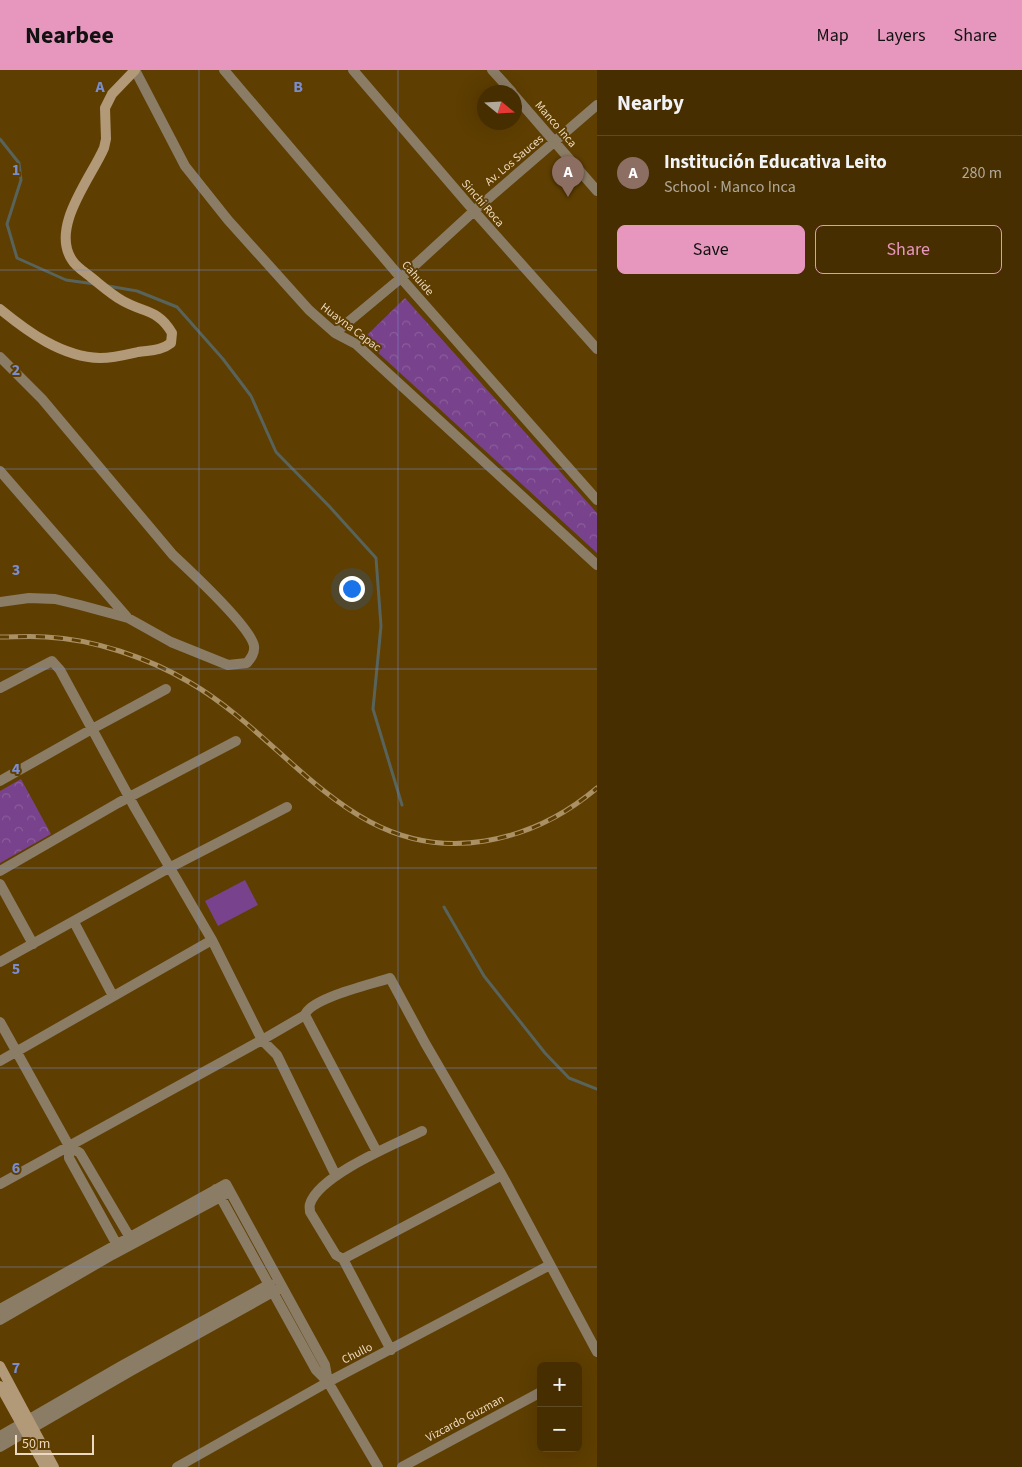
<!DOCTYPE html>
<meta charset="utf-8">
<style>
:root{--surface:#462e01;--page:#4d360b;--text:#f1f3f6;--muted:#b0a899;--line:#5e4a23;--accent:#e797bd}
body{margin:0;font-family:"Source Sans 3",sans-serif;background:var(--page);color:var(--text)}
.controls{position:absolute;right:15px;bottom:15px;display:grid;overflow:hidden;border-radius:8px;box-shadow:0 5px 20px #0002}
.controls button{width:45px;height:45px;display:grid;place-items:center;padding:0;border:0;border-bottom:1px solid var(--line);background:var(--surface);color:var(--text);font:25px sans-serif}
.compass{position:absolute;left:477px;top:15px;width:45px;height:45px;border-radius:50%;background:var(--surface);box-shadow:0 5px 20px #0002;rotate:108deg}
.scale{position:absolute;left:15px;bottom:12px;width:79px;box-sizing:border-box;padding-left:5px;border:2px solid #ecd9bf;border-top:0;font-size:14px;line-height:18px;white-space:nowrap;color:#ecd9bf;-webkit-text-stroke:4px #5e3e01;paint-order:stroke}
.you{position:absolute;left:351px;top:518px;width:18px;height:18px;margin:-12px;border:4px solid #fff;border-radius:50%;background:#1a73e8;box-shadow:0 0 0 8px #1a73e833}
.badge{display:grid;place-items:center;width:32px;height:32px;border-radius:50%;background:var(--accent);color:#fff;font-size:16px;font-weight:700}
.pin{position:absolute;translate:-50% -41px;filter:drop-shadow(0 1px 2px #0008)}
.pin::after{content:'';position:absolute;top:26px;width:18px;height:15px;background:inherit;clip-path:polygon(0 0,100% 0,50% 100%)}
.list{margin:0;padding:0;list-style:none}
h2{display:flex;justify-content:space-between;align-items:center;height:65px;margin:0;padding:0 20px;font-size:21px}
h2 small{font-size:16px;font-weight:400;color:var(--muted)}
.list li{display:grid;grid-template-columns:32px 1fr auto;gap:15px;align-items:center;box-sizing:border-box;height:75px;padding:0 20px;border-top:1px solid var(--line)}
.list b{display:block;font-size:19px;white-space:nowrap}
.list p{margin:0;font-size:16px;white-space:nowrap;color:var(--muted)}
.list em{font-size:16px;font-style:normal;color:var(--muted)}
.actions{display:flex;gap:10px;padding:15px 20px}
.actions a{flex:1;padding:11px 0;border:1px solid var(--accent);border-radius:8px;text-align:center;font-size:18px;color:var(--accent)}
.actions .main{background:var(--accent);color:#111}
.map{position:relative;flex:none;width:597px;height:1397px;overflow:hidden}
header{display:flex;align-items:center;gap:30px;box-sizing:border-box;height:70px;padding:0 25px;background:var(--accent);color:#111}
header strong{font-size:24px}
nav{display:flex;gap:28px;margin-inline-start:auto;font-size:18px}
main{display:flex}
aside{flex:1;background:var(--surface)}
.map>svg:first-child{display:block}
.park{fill:url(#park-crowns)}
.pitch{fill:#78428c}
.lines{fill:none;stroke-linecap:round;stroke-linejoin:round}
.stream{stroke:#58635c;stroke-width:3}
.street{stroke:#8b7c66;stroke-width:10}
.secondary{stroke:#b29977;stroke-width:10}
.rail-casing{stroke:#a99065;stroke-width:5}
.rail{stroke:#5e3e01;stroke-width:3;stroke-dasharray:9;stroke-linecap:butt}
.grid{fill:none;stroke:#7a8dcd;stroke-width:1;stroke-opacity:0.55}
.labels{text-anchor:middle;stroke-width:4;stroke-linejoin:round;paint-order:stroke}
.street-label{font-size:12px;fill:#ecd9bf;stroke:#5e3e01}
.grid-label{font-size:16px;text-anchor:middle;font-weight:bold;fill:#7a8dcd;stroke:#5e3e01;stroke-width:4;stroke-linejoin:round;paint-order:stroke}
</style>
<header>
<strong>Nearbee</strong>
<nav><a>Map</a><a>Layers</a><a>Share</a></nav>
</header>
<main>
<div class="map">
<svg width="597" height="1397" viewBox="0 0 597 1397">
<defs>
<pattern id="park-crowns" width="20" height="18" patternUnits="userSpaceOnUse" patternTransform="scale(1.25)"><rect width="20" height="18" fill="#78428c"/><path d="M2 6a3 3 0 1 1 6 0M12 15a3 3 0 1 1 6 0" fill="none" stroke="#8b5d9a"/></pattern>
</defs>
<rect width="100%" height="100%" fill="#5e3e01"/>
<!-- park -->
<path class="park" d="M405 228 597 443V483L363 269Z
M21 709 51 764 0 793V721Z"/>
<!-- pitch -->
<path class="pitch" d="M245 810 258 835 218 856 205 831Z"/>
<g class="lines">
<!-- stream -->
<path class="stream" d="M0 69 19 93 21 110 7 154 17 188 66 210 95 214
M108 216 137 221 177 237 223 289 251 326 276 382 329 436 376 488 381 556 373 639 402 735
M444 837 484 906 545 983 569 1008 597 1019"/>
<!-- street -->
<path class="street" d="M135 0 185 96 228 150 309 240 335 263 356 274 597 495
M224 0 401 208 597 430
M353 0 474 141 597 279
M492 0 512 22
M514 25 597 121
M335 263 401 208 474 141 597 35
M0 287 42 329 173 485C189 500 251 557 254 576 255 583 251 588 247 593L228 595 171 572 128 548 80 535 55 529 29 528 0 532
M0 401 127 547
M0 618 52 591 60 600 135 738 212 870 262 970 277 985 336 1106
M0 711 92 659 166 619
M0 801 118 733 236 671
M0 814 33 874
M74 852 113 926
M0 892 169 798 287 737
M305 945 377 1082
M0 952 69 1076 80 1083 129 1166
M0 991 212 870
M69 1076V1088L116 1173
M0 1114 262 970 305 945C310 928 373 914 390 908L425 973 502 1105 597 1282
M216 1119 316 1300 328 1312 378 1397
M343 1189 502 1105
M0 1239 226 1114 325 1295 328 1312
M0 1250 112 1185 226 1124
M391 1280 343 1189 336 1185 310 1142C310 1139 309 1136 310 1134 319 1105 395 1074 422 1061
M0 1366 121 1296 270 1214
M0 1377 131 1301 282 1217
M177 1397 328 1312 550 1195
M402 1397 541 1322"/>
<!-- secondary -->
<path class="secondary" d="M0 239C28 262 62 287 100 288 113 288 125 285 138 282 150 280 161 281 171 273L172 263C158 239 144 243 123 231 112 225 102 216 92 208 86 203 76 197 72 190 50 157 91 108 104 78L106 69 105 38 112 24 135 0
M0 1296 54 1397
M0 1316 45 1397"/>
<defs>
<path id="rail" d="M0 567C15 567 30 566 46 567 93 569 149 588 189 612 290 670 351 793 485 771 528 764 564 746 597 718"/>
</defs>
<!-- rail casing -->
<use href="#rail" class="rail-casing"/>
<!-- rail -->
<use href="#rail" class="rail"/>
</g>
<!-- grid -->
<path class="grid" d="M199 0V1397M398 0V1397M0 200H597M0 399H597M0 599H597M0 798H597M0 998H597M0 1197H597"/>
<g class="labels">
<!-- street labels -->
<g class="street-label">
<text transform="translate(556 54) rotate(49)" y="4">Manco Inca</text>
<text transform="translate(514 90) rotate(-40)" y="4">Av. Los Sauces</text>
<text transform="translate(483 133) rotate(49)" y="4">Sinchi Roca</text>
<text transform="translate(418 208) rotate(49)" y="4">Cahuide</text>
<text transform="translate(351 257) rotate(37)" y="4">Huayna Capac</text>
<text transform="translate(357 1283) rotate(-27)" y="4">Chullo</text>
<text transform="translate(465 1348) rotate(-28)" y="4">Vizcardo Guzman</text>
</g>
</g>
<g class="grid-label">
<text x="100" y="22">A</text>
<text x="298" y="22">B</text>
<text x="16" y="105">1</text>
<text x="16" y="305">2</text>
<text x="16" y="505">3</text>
<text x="16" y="704">4</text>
<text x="16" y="904">5</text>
<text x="16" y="1103">6</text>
<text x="16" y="1303">7</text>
</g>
</svg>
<div class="controls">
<button>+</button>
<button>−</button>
</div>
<svg class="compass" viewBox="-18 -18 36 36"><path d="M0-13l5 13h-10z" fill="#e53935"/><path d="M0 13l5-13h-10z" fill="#b0a899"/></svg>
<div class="scale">50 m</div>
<div class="you"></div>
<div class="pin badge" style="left:568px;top:127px;background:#8d6e63">A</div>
</div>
<aside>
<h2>Nearby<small></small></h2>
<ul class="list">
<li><span class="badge" style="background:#8d6e63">A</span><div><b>Institución Educativa Leito</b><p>School · Manco Inca</p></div><em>280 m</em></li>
</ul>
<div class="actions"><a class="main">Save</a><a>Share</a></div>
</aside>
</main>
